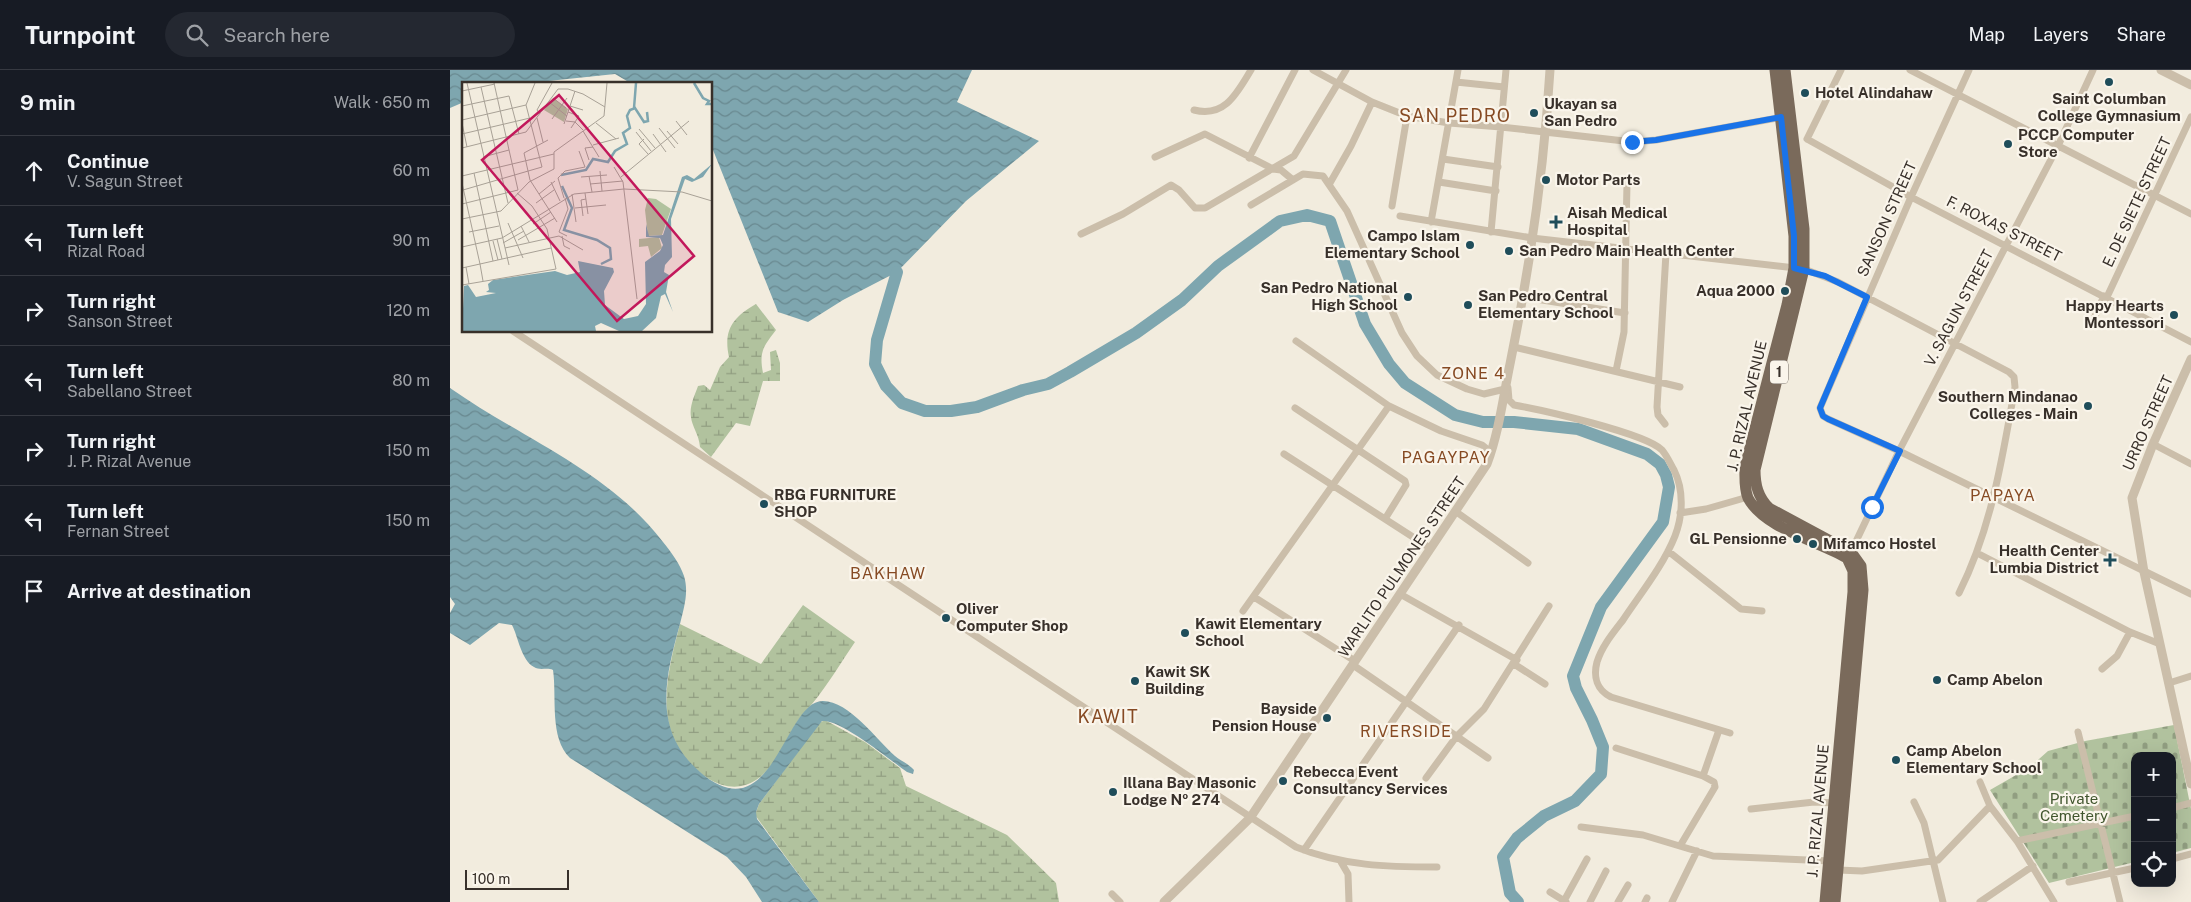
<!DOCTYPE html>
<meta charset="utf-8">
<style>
:root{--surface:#171b24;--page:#242831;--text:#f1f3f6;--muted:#9ea1a6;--line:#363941}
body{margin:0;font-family:"Public Sans",sans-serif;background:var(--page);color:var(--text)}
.controls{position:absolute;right:15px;bottom:15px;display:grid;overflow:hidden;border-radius:10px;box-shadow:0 5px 20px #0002}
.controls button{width:45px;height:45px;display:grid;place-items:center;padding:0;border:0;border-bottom:1px solid var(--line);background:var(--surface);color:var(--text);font:25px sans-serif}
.scale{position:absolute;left:15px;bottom:12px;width:104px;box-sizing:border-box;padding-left:5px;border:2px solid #38302a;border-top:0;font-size:14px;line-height:18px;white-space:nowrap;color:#38302a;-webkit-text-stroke:4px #faf5eb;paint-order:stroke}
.stop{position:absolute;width:15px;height:15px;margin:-11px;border:4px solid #1a73e8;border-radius:50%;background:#fff}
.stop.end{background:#1a73e8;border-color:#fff;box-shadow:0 1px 5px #0008}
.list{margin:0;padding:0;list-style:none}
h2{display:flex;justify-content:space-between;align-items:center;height:65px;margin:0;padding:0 20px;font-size:21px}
h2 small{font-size:16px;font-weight:400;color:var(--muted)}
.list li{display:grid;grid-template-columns:32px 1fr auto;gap:15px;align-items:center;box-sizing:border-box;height:70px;padding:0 20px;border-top:1px solid var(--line)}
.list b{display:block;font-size:19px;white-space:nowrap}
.list p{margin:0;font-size:16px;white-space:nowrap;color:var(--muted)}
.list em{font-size:16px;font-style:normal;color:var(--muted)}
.icon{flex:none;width:28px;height:28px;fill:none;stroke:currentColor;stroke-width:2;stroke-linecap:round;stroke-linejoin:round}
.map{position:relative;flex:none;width:1741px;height:832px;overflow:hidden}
header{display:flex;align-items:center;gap:30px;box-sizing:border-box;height:70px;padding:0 25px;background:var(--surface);border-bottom:1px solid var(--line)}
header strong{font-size:24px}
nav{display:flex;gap:28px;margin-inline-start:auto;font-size:18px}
.search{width:350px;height:45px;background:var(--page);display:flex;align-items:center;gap:12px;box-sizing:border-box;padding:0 18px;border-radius:28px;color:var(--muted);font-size:19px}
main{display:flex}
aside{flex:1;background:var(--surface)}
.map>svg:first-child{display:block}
.wetland{fill:url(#wetland-marsh)}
.cemetery{fill:url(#cemetery-stones)}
.water{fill:url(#water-waves)}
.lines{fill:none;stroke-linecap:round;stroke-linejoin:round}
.river{stroke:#7ea6af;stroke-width:12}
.minor{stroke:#cbbeaa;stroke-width:7}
.tertiary{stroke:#cbbeaa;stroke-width:9}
.primary{stroke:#7a6a5b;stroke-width:11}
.route{stroke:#1a73e8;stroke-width:6}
.poi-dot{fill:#1f4d5a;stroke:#faf5eb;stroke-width:2}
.labels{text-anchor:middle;stroke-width:4.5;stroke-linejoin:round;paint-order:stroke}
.shield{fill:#faf5eb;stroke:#726b64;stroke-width:1}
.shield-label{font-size:14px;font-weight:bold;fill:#38302a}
.poi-label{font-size:15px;font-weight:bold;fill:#38302a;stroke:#faf5eb;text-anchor:start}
.street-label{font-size:15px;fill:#38302a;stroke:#faf5eb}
.park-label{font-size:15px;fill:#41562e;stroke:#faf5eb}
.neighbourhood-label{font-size:16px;letter-spacing:1px;fill:#864a23;stroke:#faf5eb}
.quarter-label{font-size:18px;letter-spacing:1px;fill:#864a23;stroke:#faf5eb}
.inset-river{fill:none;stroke:#7ea6af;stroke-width:2.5}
.inset-road{fill:none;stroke:#a8a196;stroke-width:1}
.view{fill:#c2185b;fill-opacity:0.15;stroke:#c2185b;stroke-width:2.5}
.inset-edge{fill:none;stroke:#38302a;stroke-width:2.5}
</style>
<header>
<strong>Turnpoint</strong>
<div class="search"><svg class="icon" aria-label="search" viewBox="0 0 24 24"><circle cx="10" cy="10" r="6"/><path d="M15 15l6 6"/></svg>Search here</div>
<nav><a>Map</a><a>Layers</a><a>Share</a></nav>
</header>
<main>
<aside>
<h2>9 min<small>Walk · 650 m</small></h2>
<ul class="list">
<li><svg class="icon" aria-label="ahead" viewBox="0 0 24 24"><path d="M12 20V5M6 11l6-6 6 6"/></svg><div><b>Continue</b><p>V. Sagun Street</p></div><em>60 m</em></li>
<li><svg class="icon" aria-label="left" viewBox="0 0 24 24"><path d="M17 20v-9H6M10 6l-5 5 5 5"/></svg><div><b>Turn left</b><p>Rizal Road</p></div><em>90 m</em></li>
<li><svg class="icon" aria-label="right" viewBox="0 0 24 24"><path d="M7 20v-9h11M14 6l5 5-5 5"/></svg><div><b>Turn right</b><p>Sanson Street</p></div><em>120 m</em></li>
<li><svg class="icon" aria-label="left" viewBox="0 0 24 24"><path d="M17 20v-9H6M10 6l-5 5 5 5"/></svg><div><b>Turn left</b><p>Sabellano Street</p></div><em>80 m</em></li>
<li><svg class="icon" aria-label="right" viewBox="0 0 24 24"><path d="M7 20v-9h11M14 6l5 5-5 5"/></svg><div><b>Turn right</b><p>J. P. Rizal Avenue</p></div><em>150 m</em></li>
<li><svg class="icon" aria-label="left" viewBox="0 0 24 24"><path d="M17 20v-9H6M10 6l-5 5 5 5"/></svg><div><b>Turn left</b><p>Fernan Street</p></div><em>150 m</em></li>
<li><svg class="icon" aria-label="arrive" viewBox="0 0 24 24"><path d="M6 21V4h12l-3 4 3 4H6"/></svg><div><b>Arrive at destination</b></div></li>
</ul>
</aside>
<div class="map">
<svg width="1741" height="832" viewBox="0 0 1741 832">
<defs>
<pattern id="wetland-marsh" width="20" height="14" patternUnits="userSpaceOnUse" patternTransform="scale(1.25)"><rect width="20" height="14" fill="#b1c29e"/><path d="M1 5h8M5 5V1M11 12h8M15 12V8" fill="none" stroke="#919e81"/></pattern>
<pattern id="cemetery-stones" width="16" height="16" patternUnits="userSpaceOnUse" patternTransform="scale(1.25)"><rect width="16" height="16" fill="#b1c29e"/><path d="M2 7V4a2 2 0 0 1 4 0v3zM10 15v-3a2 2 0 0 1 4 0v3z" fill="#919e81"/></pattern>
<pattern id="water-waves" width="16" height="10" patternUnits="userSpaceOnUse" patternTransform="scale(1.25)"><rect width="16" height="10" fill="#7ea6af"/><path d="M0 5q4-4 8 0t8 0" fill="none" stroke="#68888f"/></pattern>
</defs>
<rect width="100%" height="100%" fill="#f2ecde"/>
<!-- wetland -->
<path class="wetland" d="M306 234 326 260C313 277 309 282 313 303L321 300 320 282 326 280 330 293V311H313L300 356 286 353 261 387 250 377C249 364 242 357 241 347 239 336 245 325 248 316L254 315 260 320 270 297 279 287C273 260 283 247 306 234Z
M353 535 405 572C391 592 378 615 362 634 358 639 353 643 349 649 335 669 328 695 306 710 291 720 274 718 259 709 200 671 215 611 230 554L311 594Z
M375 650 415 672 450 698 456 716 557 765 606 813 609 832H369L305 745 309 734 369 653Z"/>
<!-- cemetery -->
<path class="cemetery" d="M1724 655 1741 739V778L1722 783V686H1685V792L1599 813 1540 720 1580 697 1598 681 1635 671Z"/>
<!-- water -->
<path class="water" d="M0 0H522L507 32 589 71 516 131 447 202 393 230 358 252 328 242 261 75V14H182L165 4 70 14H14V32L0 38Z
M0 318C71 368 159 401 213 472 221 482 230 494 234 506 239 522 234 538 230 554 215 608 202 660 250 702 323 765 334 630 373 631 399 631 427 670 445 686 451 691 459 694 464 700L463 704 457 702C440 690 391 649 372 651L309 734 306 742 307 749 369 832H312L296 807 277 787 120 688C99 668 107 627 103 600 97 597 90 601 84 597 71 590 68 566 62 555L49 553 20 575 0 563V543L5 534 0 527Z"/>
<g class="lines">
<!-- river -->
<path class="river" d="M447 202 427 270 425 294 436 316 452 333 475 341H501L527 337 573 320 598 314 620 302 686 263 732 230 768 196 830 151 857 145 880 151 915 254 939 294 955 313 1005 345 1033 352H1064L1128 359 1197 384 1210 394 1216 405 1219 417 1213 452 1151 537 1123 606 1126 618 1142 650 1153 677 1151 704 1125 731 1094 746 1067 768 1053 787 1060 823 1068 832"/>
<!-- minor -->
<path class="minor" d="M863 0 922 32 957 46 999 53 1051 57 1183 72 1206 70 1333 47
M1460 0 1741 144
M1519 0 1461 127 1370 338 1373 346 1378 349 1449 381 1741 524
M1006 12 1054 17
M744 40C775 48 787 23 801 0
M1357 69 1461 127 1741 272
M1357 69 1391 0
M705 87 755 64 823 99 831 100 843 110
M799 88 845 0
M993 89 1048 97
M989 112 1046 121
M880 113 901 76 922 32
M801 135 853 104 873 106 897 141 952 263 967 286 987 305 1017 319 1034 324 1055 319
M942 136 957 46
M950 146 1082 168 1354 199 1388 212 1559 302 1564 307 1565 317C1552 389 1542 457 1509 523
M981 152 1008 0
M1041 162 1056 0
M631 164 673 144 721 115 729 120 745 138H755L844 86 896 0
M1072 227 1175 243
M1657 227 1741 47
M1642 253 1654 226
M63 261 846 777C893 796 937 797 987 797
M846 271 939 336 991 361 1032 375 1037 379 1039 387
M1064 277 1230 317
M1166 301 1174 262 1177 113
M1058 318 1059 330 1064 335C1092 340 1195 363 1212 380 1217 386 1220 393 1224 400 1234 420 1233 445 1225 466 1213 496 1191 523 1173 550 1163 563 1152 576 1147 592 1143 607 1147 620 1161 627L1280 663
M845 338 955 411 956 415 935 449
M1215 354 1208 345 1207 337 1216 183
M1703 374 1741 394
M834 384 980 478
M1005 441 1078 493
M1230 443 1256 439 1298 427
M1218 481 1291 539 1312 541
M1527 483 1680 562 1710 574
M1400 484 1449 381 1608 76 1643 0
M950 524 1067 590
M804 527 905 591
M793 541 939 336
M1064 594 1095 614
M903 595 1038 688
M1652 599 1667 586 1680 562
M1719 613 1741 606
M1628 662 1670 832
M1166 678 1253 706 1264 712 1265 717 1230 776
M1253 706 1269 660
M976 708 1006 667 1034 639 1099 536
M1530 712 1540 736 1567 771 1604 832
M1464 732 1474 753 1493 832
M1722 738 1741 733
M1301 739 1364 732 1384 733
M1131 757 1193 765 1263 786 1381 791
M1567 771 1685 746
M854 780 1009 555
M1722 789 1741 784
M891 792 898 804 899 832
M1388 800 1412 801 1488 790 1540 736
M1619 812 1685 798
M1100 822 1116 832
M662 824 670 832
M1114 831 1137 789
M1140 832 1156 801
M1168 832 1178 815
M1195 832 1197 828
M1222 832 1247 781
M1530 832 1583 796"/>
<!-- tertiary -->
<path class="tertiary" d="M1711 0 1741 15
M1741 289 1703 374 1682 428 1694 502 1741 714
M714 832 800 748 1037 394C1049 362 1053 328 1060 294 1080 197 1094 99 1100 0"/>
<!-- primary -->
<path class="primary" d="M1325 0 1344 166V198L1337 235 1295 397C1295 407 1294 418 1298 428 1314 458 1368 471 1397 488L1403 501V522L1375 832
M1335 0 1354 159V199L1305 400C1305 415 1308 427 1319 438L1401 482 1411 496 1413 520 1385 832"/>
</g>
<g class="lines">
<!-- route -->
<path class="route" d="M1182 72 1206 70 1331 47 1344 166V198L1375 206 1417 227 1370 338 1373 346 1378 349 1450 381 1422 437"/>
</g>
<!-- markers -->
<g class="poi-dot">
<circle cx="1659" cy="12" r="5"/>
<circle cx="1355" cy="23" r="5"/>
<circle cx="1084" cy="43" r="5"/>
<circle cx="1558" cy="74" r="5"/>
<circle cx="1096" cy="110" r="5"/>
<path d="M1103.5 144.5h5v5h5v5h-5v5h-5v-5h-5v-5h5z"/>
<circle cx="1020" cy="175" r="5"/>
<circle cx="1059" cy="181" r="5"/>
<circle cx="1335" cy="221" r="5"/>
<circle cx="958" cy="227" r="5"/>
<circle cx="1018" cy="235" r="5"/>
<circle cx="1724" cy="245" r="5"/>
<circle cx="1638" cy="336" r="5"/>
<circle cx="314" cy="434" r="5"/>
<circle cx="1347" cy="469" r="5"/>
<circle cx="1363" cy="474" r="5"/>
<path d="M1657.5 482.5h5v5h5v5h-5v5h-5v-5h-5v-5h5z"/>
<circle cx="496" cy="548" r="5"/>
<circle cx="735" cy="563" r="5"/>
<circle cx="1487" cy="610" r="5"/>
<circle cx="685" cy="611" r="5"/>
<circle cx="877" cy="648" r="5"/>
<circle cx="1446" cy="690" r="5"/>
<circle cx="833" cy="711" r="5"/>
<circle cx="663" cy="722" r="5"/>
</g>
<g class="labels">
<!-- shield labels -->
<rect class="shield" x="1320" y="290.5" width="18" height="23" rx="4"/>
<g class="shield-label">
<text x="1329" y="307">1</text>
</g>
<!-- poi labels -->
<g class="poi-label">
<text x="1365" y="28">Hotel Alindahaw</text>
<text x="1659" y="34" text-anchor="middle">Saint Columban<tspan x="1659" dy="17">College Gymnasium</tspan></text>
<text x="1094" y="39">Ukayan sa<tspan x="1094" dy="17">San Pedro</tspan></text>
<text x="1568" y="70">PCCP Computer<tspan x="1568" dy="17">Store</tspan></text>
<text x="1106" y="115">Motor Parts</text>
<text x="1117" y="148">Aisah Medical<tspan x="1117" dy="17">Hospital</tspan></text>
<text x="1010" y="171" text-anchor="end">Campo Islam<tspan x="1010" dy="17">Elementary School</tspan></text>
<text x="1069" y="186">San Pedro Main Health Center</text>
<text x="948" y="223" text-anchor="end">San Pedro National<tspan x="948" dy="17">High School</tspan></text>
<text x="1325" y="226" text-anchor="end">Aqua 2000</text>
<text x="1028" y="231">San Pedro Central<tspan x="1028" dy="17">Elementary School</tspan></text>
<text x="1714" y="241" text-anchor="end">Happy Hearts<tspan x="1714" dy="17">Montessori</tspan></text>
<text x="1628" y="332" text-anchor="end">Southern Mindanao<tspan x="1628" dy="17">Colleges - Main</tspan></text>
<text x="324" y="430">RBG FURNITURE<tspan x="324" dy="17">SHOP</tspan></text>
<text x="1337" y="474" text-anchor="end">GL Pensionne</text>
<text x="1373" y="479">Mifamco Hostel</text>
<text x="1649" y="486" text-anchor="end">Health Center<tspan x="1649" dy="17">Lumbia District</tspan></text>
<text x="506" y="544">Oliver<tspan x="506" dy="17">Computer Shop</tspan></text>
<text x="745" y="559">Kawit Elementary<tspan x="745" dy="17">School</tspan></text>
<text x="695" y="607">Kawit SK<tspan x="695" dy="17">Building</tspan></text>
<text x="1497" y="615">Camp Abelon</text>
<text x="867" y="644" text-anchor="end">Bayside<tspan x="867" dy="17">Pension House</tspan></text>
<text x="1456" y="686">Camp Abelon<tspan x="1456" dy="17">Elementary School</tspan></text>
<text x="843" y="707">Rebecca Event<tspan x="843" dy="17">Consultancy Services</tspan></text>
<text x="673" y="718">Illana Bay Masonic<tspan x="673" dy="17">Lodge № 274</tspan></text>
</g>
<!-- street labels -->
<g class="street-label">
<text transform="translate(1687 132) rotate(-65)" y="5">E. DE SIETE STREET</text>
<text transform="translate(1437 149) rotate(-66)" y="5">SANSON STREET</text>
<text transform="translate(1554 159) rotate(27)" y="5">F. ROXAS STREET</text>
<text transform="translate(1509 238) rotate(-62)" y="5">V. SAGUN STREET</text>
<text transform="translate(1297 336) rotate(-77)" y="5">J. P. RIZAL AVENUE</text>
<text transform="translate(1698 353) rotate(-66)" y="5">URRO STREET</text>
<text transform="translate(952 497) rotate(-56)" y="5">WARLITO PULMONES STREET</text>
<text transform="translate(1368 741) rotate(-85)" y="5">J. P. RIZAL AVENUE</text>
</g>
<!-- park labels -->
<g class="park-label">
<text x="1624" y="734">Private<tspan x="1624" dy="17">Cemetery</tspan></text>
</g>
<!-- neighbourhood labels -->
<g class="neighbourhood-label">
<text x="1023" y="309">ZONE 4</text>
<text x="996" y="393">PAGAYPAY</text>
<text x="1553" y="431">PAPAYA</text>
<text x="438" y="509">BAKHAW</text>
<text x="956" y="667">RIVERSIDE</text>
</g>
<!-- quarter labels -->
<g class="quarter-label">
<text x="1005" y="52">SAN PEDRO</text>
<text x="658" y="653">KAWIT</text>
</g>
</g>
<!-- overview -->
<g transform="translate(12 12)">
<rect width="250" height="250" fill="#f2ecde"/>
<path d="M186 116 194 117 209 127 200 153 186 154 183 128ZM197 155 200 166 189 175 186 164 177 165V157Z" fill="#b1c29e"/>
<path d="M91 16 106 27 102 40 82 28Z" fill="#b1c29e"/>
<path d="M250 82 241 95 230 100 223 97 209 137 210 175 203 183 202 190 207 193 204 210 211 230 203 212 199 214 194 236 180 249H157L139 241 133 244 134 249H0L2 204 6 203 14 215 34 211 24 210 27 208 26 202 31 198 93 189 105 193 118 190 116 179 151 186 152 190 142 209 143 223 162 237 176 234 184 222 183 180 198 169 201 163 198 156 184 155V142L187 154 201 153 220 95 225 93 232 97Z" fill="#7ea6af"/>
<path class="inset-river" d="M232 1 241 16 247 19 245 22H250M172 26 174 1M99 93 124 88 131 77 146 80 153 69 165 62 161 51 168 46 165 34 168 28 173 26 182 40 186 39 185 30M100 104 110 126 102 148 135 158 148 166 149 177 139 182"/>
<path class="inset-road" d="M5 1 47 183M32 1 56 108M19 5 46 121M96 7H106L121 12 143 25M0 9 33 2M91 16 104 26M87 20 105 34M0 24 47 14 57 52M108 24 113 9M106 30 117 34 109 46M78 32 75 28 90 1M75 36 81 60M90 37 105 16M0 38 64 23M104 39 113 40 121 48M214 39 225 53M0 41 5 65M134 41 154 57M102 42 108 24 121 28M197 46 213 66M177 47 193 66M121 49 137 75M205 49 216 62M174 50 189 69M0 52 68 36M191 52 204 70M182 57 177 62 186 72M86 58 62 71 68 98 95 140M131 63 157 56M0 66 64 50 96 7M21 75 47 68M127 78 123 66 131 65M152 85 161 100 175 217M138 89 140 109M12 91 31 179M0 94 92 72M127 94 130 110M119 95 145 93M159 95 227 39M89 100 98 119M0 101 18 182 0 186M128 102 161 99M1 108 80 85 64 23 73 1M123 111 126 132M77 112 93 99M110 112 114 140M102 116 96 96 103 89 123 85 117 69M103 116 106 127 97 150 105 154M74 121 92 108M0 122 56 108M113 126 144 123M121 134 119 118 124 117M0 137 39 129 67 100 92 87V70L142 34 145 1M46 141 61 176M71 142 89 130M59 144 67 160M7 150 37 144M100 154 102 164 108 167M35 157 40 177M56 158 93 136M31 159 36 178M41 161 62 149M0 165 40 156 112 112 162 107 220 110 250 119M43 166 97 154 121 168M4 185 7 202M21 199 18 182 89 166M0 203 94 187 85 147 70 124 55 111"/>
<path class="view" d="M97 13 232 174 155 239 20 78Z"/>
<rect width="250" height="250" class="inset-edge"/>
</g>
</svg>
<div class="controls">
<button>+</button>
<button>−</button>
<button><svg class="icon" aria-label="locate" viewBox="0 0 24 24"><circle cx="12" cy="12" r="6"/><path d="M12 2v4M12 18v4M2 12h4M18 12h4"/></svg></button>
</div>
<div class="scale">100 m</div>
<div class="stop" style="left:1422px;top:437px"></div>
<div class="stop end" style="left:1182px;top:72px"></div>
</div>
</main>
